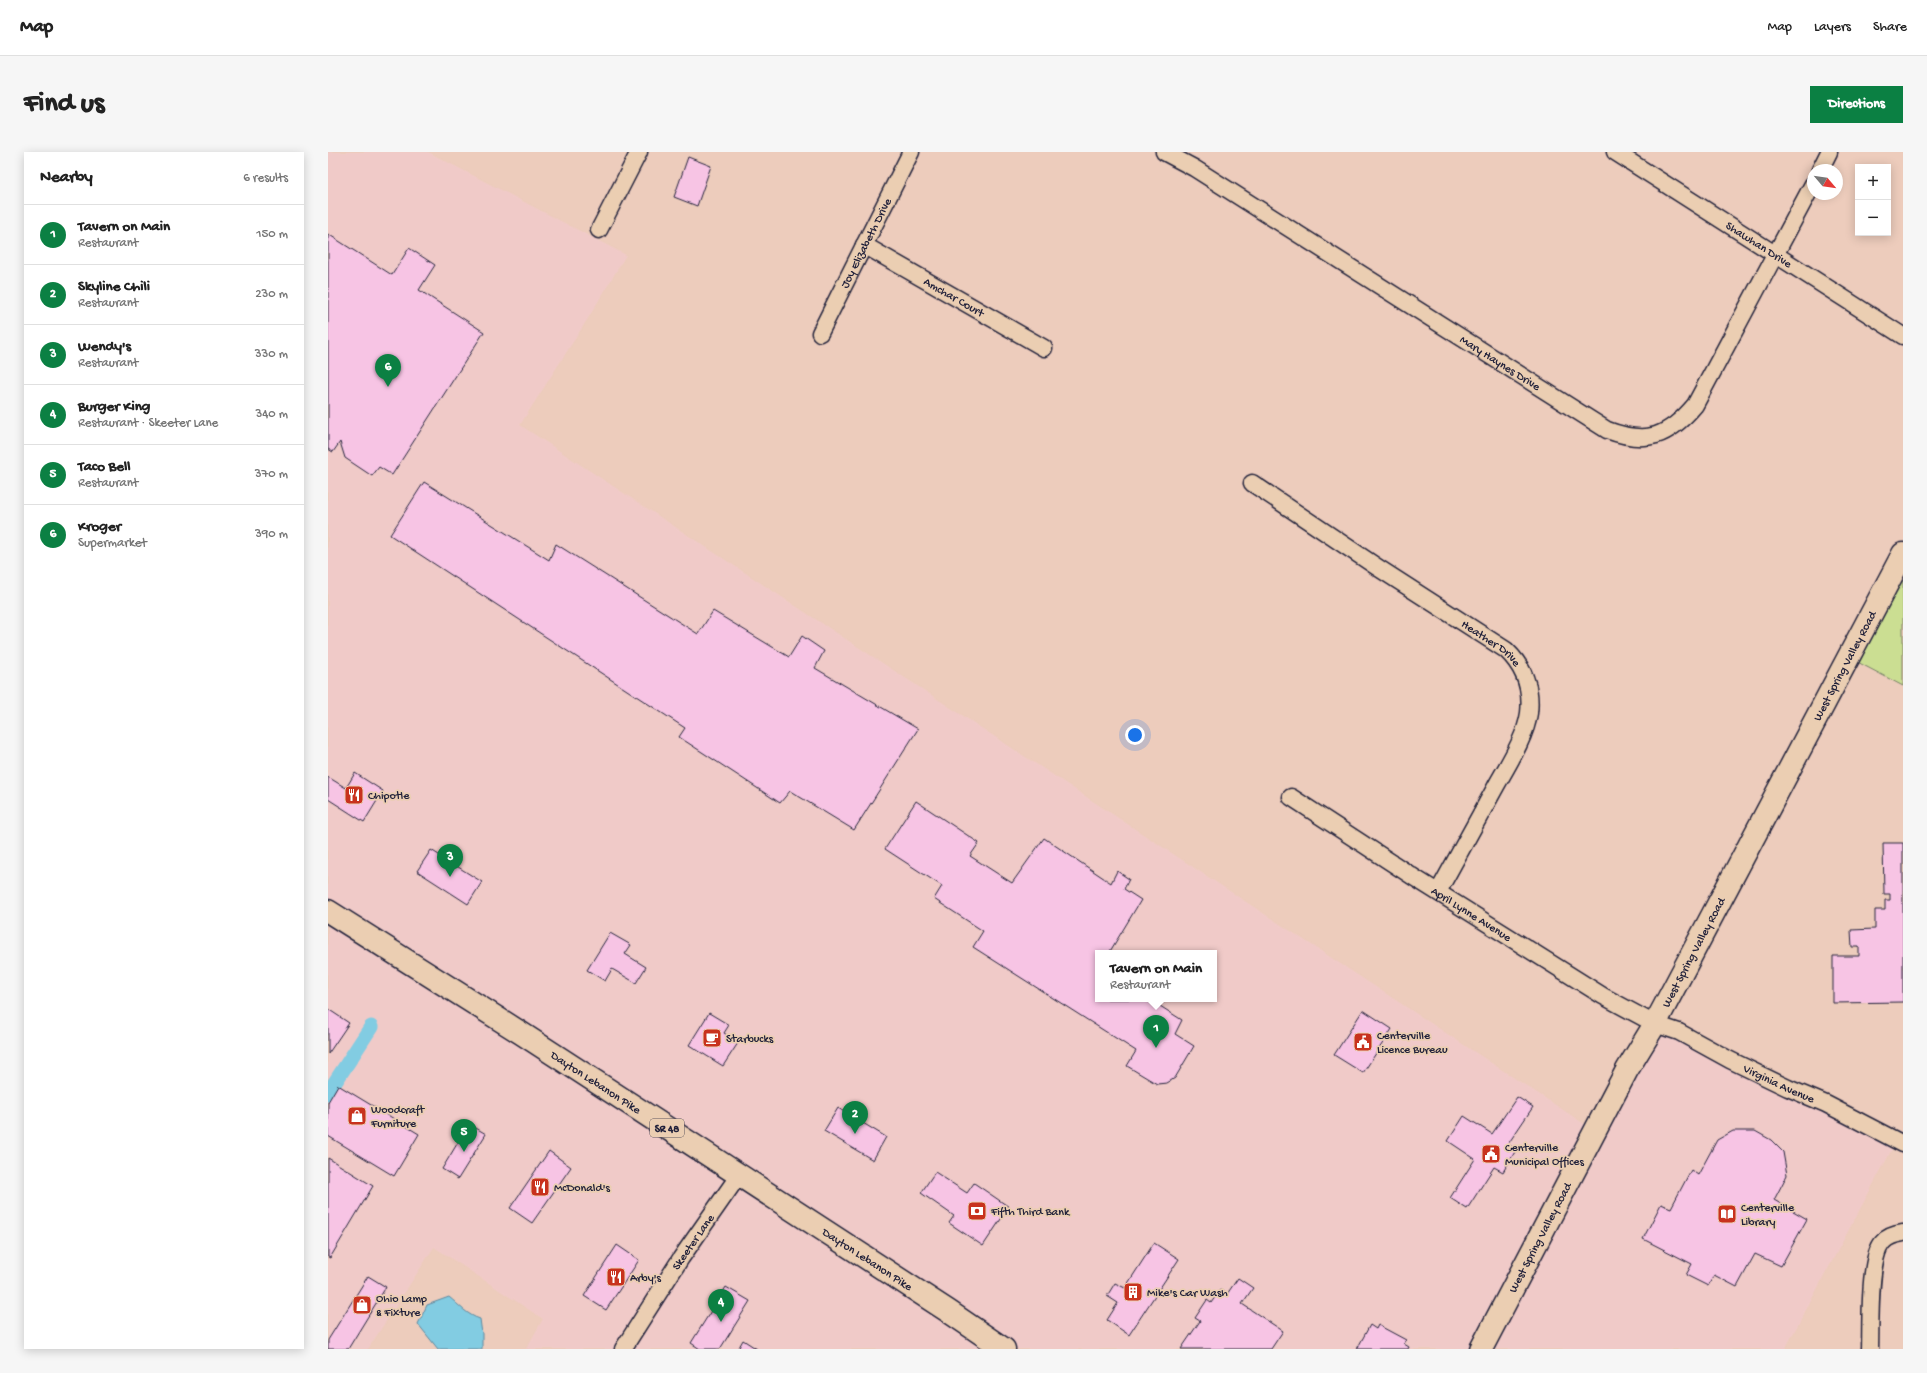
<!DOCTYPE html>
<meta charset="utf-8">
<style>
:root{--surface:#fff;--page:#f6f6f6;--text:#222;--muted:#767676;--line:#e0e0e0;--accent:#0b8043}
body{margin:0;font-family:"Gochi Hand",sans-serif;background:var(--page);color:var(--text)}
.controls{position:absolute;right:12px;top:12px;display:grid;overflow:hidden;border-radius:0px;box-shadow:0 2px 10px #0003}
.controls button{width:36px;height:36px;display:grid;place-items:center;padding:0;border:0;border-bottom:1px solid var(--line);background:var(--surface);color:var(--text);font:20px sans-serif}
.compass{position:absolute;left:1479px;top:12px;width:36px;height:36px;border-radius:50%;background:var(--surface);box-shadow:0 2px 10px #0003;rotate:119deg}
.you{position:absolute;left:807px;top:583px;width:14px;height:14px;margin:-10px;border:3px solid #fff;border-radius:50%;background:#1a73e8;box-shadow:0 0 0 6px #1a73e833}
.badge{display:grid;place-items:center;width:26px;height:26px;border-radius:50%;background:var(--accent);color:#fff;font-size:13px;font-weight:700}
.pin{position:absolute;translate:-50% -33px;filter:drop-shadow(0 1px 2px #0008)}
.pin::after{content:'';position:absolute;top:21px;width:14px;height:12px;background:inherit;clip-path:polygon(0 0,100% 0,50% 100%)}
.popup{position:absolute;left:767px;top:798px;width:122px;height:52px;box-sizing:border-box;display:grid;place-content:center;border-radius:0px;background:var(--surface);filter:drop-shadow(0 1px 3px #0005);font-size:13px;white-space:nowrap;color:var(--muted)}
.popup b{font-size:15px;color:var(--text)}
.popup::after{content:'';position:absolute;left:50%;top:100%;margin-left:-8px;border:8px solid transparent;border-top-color:var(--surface)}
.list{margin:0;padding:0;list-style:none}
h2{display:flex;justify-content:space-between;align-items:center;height:52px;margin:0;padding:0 16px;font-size:17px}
h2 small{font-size:13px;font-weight:400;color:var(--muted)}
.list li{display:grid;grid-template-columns:26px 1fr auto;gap:12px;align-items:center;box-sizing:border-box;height:60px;padding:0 16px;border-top:1px solid var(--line)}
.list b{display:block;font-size:15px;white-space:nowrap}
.list p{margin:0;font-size:13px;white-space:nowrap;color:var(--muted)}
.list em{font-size:13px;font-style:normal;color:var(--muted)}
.map{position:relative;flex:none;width:1575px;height:1197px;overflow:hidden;border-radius:0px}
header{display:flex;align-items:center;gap:24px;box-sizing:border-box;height:56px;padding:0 20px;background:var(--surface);border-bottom:1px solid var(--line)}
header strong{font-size:19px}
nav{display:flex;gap:22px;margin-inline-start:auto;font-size:14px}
.intro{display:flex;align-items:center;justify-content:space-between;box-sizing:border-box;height:96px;padding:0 24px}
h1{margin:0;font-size:28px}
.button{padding:10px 18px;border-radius:0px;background:var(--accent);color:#fff;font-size:14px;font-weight:700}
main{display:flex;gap:24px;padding:0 24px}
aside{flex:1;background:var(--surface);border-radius:0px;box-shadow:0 2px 10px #0003}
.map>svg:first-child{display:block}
.built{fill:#f0cac8;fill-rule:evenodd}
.green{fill:#cbde92;stroke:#768066}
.water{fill:#82cce2;stroke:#5c889f}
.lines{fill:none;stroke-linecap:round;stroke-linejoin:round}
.canal{stroke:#82cce2;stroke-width:15}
.building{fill:#f7c4e4;stroke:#22223b}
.street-casing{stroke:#22223b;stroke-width:19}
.secondary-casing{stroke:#22223b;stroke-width:25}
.primary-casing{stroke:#22223b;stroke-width:25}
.street{stroke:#ebceb2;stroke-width:16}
.secondary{stroke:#ebceb2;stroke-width:22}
.primary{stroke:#ebceb2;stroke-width:22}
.labels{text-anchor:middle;stroke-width:3.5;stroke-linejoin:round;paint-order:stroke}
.shield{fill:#ebceb2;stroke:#5e565f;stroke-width:1}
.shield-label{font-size:11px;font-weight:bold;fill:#22223b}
.street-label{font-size:12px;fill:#22223b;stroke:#ebceb2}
.poi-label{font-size:12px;fill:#22223b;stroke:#ebceb2;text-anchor:start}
</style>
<header>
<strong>Map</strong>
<nav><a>Map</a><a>Layers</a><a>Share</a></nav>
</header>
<div class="intro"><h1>Find us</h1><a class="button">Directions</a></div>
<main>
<aside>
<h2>Nearby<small>6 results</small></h2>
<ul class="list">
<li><span class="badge">1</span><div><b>Tavern on Main</b><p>Restaurant</p></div><em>150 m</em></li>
<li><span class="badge">2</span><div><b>Skyline Chili</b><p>Restaurant</p></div><em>230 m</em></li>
<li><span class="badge">3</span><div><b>Wendy's</b><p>Restaurant</p></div><em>330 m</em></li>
<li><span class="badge">4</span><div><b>Burger King</b><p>Restaurant · Skeeter Lane</p></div><em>340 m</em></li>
<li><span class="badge">5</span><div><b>Taco Bell</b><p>Restaurant</p></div><em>370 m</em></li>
<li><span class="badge">6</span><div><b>Kroger</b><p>Supermarket</p></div><em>390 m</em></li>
</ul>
</aside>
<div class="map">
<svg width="1575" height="1197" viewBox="0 0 1575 1197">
<rect width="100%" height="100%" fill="#edccbc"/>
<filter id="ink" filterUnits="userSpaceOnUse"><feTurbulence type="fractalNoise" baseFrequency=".025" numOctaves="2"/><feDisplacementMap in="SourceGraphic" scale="8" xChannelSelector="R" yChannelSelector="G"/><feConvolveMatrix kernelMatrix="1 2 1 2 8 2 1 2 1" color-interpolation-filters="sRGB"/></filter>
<g filter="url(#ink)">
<!-- built -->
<path class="built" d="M0 0H100L298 103 259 168 192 273 1267 979 1327 872 1569 988 1457 1197H198L215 1167 106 1095 40 1197H0ZM770 801H886V847H770Z"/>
<!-- green -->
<path class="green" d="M1575 402V534L1520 505Z"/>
<!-- water -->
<path class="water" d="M121 1145C131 1153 139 1163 152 1167L154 1182V1197H110L90 1172 99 1153Z"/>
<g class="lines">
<!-- canal -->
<path class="canal" d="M0 941 43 875"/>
</g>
<!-- building -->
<path class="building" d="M360 5 383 14 369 54 346 45Z
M0 82 64 123 81 96 107 113 91 138 156 180 64 323 51 315 44 324 17 306 12 290 5 300 0 297Z
M96 330 221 408 228 392 370 482 385 459 461 505 474 484 496 499 487 516 590 577 526 678 462 639 452 651 351 585 357 576 62 383Z
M27 621 55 639 36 670 0 647V625L18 636Z
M588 649 651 691 642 704 684 731 716 686 783 731 789 719 801 727 796 737 813 748 781 801H770V847H821L854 868 847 882 866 894 847 926 839 931 829 932 799 914 808 899 645 795 655 779 606 747 614 734 557 697Z
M1555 691H1575V850L1505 851V804H1531V795H1524L1523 778 1547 777V758H1557V748H1562V742H1556Z
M103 698 154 730 140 752 89 719Z
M282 781 303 793 297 802 318 815 308 831 284 817 277 829 259 818Z
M0 857 21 871 0 902Z
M1035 858 1064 877 1035 921 1006 903Z
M381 861 401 873 396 881 410 891 395 914 361 893Z
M10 933 91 982 66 1024 0 984V950Z
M1189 945 1205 955 1180 992 1188 998 1175 1020 1166 1015 1139 1057 1122 1046 1147 1007 1120 989 1136 964 1164 982Z
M510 956 558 985 545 1008 496 979Z
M141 972 158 982 130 1027 114 1017Z
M1405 979H1427L1443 988 1455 1000 1459 1023 1446 1048 1479 1067 1453 1114 1427 1102 1409 1135 1386 1123 1380 1134 1358 1123 1364 1112 1315 1087 1333 1052 1343 1056 1363 1018 1370 1023 1389 988Z
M221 999 243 1015 204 1071 182 1056Z
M0 1006 45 1034 2 1106 0 1105Z
M607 1020 639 1041 646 1031 681 1055 655 1094 621 1071 626 1064 593 1041Z
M826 1091 851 1107 801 1183 779 1168 790 1151 779 1144 787 1131 797 1136Z
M289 1093 311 1108 278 1158 256 1144Z
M40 1124 58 1135 20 1197H0V1188Z
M910 1126 925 1136 914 1152 955 1179 943 1197H853L872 1169 867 1166 879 1148 883 1151 892 1138 899 1142Z
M398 1135 422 1149 392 1197H372L363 1191Z
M1042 1173 1048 1177 1050 1173 1078 1188 1076 1192 1081 1195 1080 1197H1029Z
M415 1188 429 1197H410Z"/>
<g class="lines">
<defs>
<g id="street">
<path id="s1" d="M836 0 866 16 1279 278C1319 293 1340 285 1367 253L1485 32"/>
<path id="s2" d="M1287 0 1575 184"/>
<path d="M1492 18 1501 0"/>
<path d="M271 78 311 0"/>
<path id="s3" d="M536 93 716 196"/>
<path id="s4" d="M492 181 583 0"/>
<path id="s5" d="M924 331 1049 415 1178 498C1196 515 1204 535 1201 561 1198 585 1179 614 1167 636 1148 670 1129 705 1110 740"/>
<path id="s6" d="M963 645 1087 726 1275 844 1327 872 1351 880 1402 908 1460 936 1498 952 1575 992"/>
<path id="s7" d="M295 1197 353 1106 411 1023"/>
<path d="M1542 1197C1543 1174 1540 1105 1555 1090 1560 1084 1568 1082 1575 1081"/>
</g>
<g id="secondary">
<path id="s8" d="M1153 1197 1299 918 1327 872 1575 402"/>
</g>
<g id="primary">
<path id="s9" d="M0 759 193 881 620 1159 676 1197"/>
</g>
</defs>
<!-- street casing -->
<use href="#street" class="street-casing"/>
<!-- secondary casing -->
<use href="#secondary" class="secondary-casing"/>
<!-- primary casing -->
<use href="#primary" class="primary-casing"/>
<!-- street -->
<use href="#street" class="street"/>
<!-- secondary -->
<use href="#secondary" class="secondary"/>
<!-- primary -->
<use href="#primary" class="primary"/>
</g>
</g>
<!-- icons -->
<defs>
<symbol id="restaurant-square" viewBox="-11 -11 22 22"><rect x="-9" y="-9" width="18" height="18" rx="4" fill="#c8321e" stroke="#ebceb2"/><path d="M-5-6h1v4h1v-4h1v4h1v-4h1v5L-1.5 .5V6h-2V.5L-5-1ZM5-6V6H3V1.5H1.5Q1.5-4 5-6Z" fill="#fff"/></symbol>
<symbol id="cafe-square" viewBox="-11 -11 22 22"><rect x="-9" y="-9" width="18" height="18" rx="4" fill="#c8321e" stroke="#ebceb2"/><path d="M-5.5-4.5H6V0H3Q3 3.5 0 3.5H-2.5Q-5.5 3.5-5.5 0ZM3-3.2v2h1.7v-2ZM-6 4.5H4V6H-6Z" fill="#fff"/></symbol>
<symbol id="civic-square" viewBox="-11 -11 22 22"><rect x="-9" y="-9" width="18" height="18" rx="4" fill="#c8321e" stroke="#ebceb2"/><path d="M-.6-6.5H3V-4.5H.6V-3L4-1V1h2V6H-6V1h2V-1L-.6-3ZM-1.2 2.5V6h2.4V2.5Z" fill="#fff"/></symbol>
<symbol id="shop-square" viewBox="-11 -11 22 22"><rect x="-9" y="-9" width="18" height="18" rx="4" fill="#c8321e" stroke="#ebceb2"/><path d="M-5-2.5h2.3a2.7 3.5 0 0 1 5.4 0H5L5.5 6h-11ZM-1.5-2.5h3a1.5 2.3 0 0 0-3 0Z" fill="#fff"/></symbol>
<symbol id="bank-square" viewBox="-11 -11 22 22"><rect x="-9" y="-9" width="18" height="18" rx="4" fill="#c8321e" stroke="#ebceb2"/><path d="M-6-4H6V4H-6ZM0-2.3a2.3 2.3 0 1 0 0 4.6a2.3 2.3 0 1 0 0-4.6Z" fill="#fff"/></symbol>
<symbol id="library-square" viewBox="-11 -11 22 22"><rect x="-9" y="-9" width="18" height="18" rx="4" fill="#c8321e" stroke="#ebceb2"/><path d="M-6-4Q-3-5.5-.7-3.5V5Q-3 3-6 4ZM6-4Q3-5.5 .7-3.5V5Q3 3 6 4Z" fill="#fff"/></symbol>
<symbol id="building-square" viewBox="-11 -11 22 22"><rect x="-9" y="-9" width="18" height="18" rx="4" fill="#c8321e" stroke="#ebceb2"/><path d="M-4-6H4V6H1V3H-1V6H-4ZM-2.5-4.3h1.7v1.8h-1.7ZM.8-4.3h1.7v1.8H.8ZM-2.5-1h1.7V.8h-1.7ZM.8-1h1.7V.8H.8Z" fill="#fff"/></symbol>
</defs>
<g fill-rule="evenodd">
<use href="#restaurant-square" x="15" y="632" width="22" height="22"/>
<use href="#cafe-square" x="373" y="875" width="22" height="22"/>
<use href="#civic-square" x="1024" y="879" width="22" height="22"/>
<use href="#shop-square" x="18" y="953" width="22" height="22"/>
<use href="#civic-square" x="1152" y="991" width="22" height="22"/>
<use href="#restaurant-square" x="201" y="1024" width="22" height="22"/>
<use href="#bank-square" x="638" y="1048" width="22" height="22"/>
<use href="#library-square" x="1388" y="1051" width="22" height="22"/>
<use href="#restaurant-square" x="277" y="1114" width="22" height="22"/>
<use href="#building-square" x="794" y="1129" width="22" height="22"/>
<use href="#shop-square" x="23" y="1142" width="22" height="22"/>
</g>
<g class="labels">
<!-- shield labels -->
<rect class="shield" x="322" y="967" width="34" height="18" rx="3"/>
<g class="shield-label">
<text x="339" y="980">SR 48</text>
</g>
<!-- street labels -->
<g class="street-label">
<text dy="4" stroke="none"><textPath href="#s4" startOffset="101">Joy Elizabeth Drive</textPath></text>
<text dy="4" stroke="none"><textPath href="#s2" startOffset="171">Shawhan Drive</textPath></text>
<text dy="4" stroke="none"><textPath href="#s3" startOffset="104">Amchar Court</textPath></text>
<text dy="4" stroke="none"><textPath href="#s1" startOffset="397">Mary Haynes Drive</textPath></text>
<text dy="4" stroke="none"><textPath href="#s5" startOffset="288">Heather Drive</textPath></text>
<text dy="4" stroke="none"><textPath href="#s8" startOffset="774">West Spring Valley Road</textPath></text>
<text dy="4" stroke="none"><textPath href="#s6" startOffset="215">April Lynne Avenue</textPath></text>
<text dy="4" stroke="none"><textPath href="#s8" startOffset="450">West Spring Valley Road</textPath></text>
<text dy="4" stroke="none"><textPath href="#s9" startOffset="318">Dayton Lebanon Pike</textPath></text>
<text dy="4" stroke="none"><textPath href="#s6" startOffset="567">Virginia Avenue</textPath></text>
<text dy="4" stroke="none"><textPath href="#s8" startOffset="126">West Spring Valley Road</textPath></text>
<text dy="4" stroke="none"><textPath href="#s7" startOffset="128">Skeeter Lane</textPath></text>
<text dy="4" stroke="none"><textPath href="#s9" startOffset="642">Dayton Lebanon Pike</textPath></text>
</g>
<!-- poi labels -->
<g class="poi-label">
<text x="40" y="647">Chipotle</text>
<text x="1049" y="887">Centerville<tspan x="1049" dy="14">Licence Bureau</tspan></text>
<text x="398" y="890">Starbucks</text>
<text x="43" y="961">Woodcraft<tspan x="43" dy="14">Furniture</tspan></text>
<text x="1177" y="999">Centerville<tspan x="1177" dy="14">Municipal Offices</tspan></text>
<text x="226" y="1039">McDonald's</text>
<text x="1413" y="1059">Centerville<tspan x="1413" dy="14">Library</tspan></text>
<text x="663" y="1063">Fifth Third Bank</text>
<text x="302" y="1129">Arby's</text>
<text x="819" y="1144">Mike's Car Wash</text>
<text x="48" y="1150">Ohio Lamp<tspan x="48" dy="14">&amp; Fixture</tspan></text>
</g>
</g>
</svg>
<div class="controls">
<button>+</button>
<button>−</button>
</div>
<svg class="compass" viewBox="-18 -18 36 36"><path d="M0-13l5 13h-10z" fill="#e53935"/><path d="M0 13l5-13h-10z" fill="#767676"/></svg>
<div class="you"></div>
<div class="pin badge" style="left:828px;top:896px">1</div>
<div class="popup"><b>Tavern on Main</b>Restaurant</div>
<div class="pin badge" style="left:527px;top:982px">2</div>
<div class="pin badge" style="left:122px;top:725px">3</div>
<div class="pin badge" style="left:393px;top:1170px">4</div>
<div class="pin badge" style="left:136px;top:1000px">5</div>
<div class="pin badge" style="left:60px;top:235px">6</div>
</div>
</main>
